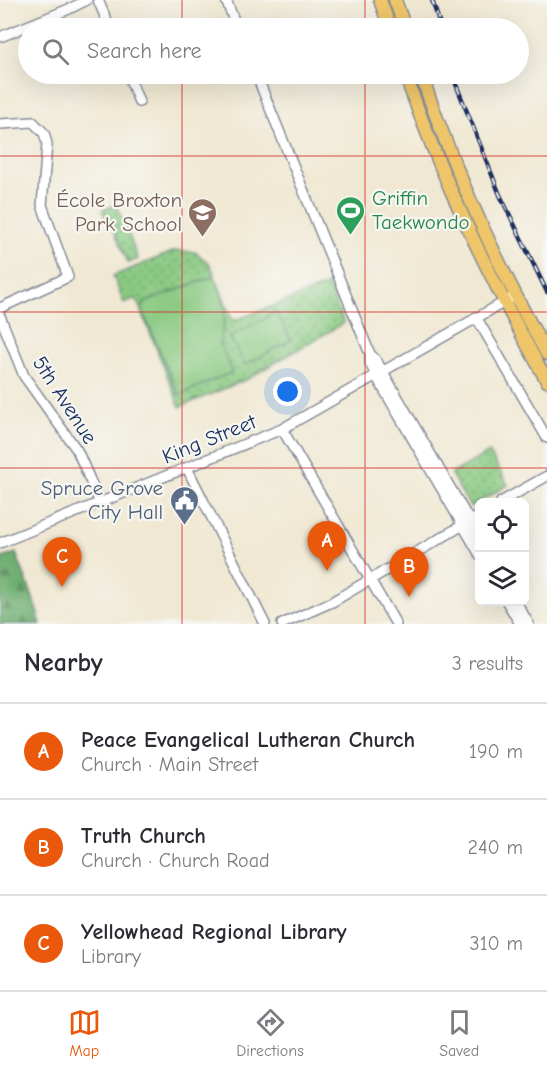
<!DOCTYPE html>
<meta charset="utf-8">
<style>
:root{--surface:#fff;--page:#f7f7f7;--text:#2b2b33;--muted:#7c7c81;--line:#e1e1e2;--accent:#ea580c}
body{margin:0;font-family:"Comic Neue",sans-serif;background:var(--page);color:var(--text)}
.controls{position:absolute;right:18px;bottom:18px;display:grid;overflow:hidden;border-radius:9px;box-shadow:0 6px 24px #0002}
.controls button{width:54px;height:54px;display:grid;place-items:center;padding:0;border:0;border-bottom:2px solid var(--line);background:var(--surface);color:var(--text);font:30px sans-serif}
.you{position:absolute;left:288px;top:392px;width:21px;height:21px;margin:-15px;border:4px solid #fff;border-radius:50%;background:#1a73e8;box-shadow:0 0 0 9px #1a73e833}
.badge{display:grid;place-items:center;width:39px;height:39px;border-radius:50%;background:var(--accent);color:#fff;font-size:20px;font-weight:700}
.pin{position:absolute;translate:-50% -50px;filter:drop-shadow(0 2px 3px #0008)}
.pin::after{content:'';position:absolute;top:32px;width:21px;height:18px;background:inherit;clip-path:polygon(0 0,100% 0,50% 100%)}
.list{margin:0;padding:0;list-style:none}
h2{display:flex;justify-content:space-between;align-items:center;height:78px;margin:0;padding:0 24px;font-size:26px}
h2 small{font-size:20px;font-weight:400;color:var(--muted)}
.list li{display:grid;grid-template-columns:39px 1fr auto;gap:18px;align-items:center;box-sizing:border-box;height:96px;padding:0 24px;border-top:2px solid var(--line)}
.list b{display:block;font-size:22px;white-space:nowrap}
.list p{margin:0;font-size:20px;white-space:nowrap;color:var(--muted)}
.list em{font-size:20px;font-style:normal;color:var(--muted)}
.icon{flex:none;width:33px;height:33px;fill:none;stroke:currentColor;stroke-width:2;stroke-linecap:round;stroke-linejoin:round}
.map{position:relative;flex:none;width:547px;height:624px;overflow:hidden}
.search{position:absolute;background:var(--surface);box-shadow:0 6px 24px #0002;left:18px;right:18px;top:18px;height:66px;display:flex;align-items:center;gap:15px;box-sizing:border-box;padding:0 21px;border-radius:33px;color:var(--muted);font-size:22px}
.sheet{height:366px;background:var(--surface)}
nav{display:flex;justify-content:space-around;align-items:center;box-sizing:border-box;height:84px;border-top:2px solid var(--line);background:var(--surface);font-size:16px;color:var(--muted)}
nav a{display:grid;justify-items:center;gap:3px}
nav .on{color:var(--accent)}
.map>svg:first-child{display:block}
.forest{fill:url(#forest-firs);stroke:#446e66;stroke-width:1.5}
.park{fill:url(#park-dots);stroke:#527c70;stroke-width:1.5}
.pitch{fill:#89c981;stroke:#527c70;stroke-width:1.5}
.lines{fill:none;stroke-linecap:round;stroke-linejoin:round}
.minor-casing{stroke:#868c98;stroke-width:12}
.major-casing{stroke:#868c98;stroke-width:15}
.minor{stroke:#fff;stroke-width:9}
.major{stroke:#eec569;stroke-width:12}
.rail-casing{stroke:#1b2f5e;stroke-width:4.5}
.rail{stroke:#f6f6f2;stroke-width:2;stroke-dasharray:7;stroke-linecap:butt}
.grid{fill:none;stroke:#d62828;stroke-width:1.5;stroke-opacity:0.55}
.labels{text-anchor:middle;stroke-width:4.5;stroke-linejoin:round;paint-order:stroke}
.leisure-label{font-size:21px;fill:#27864d;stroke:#f6f6f2;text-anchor:start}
.education-label{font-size:21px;fill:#785e54;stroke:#f6f6f2;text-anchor:end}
.street-label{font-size:21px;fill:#1b2f5e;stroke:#f6f6f2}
.service-label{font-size:21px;fill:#4e5e75;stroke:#f6f6f2;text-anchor:end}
</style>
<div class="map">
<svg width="547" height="624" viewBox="0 0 547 624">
<defs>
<pattern id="forest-firs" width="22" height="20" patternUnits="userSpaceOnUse" patternTransform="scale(1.5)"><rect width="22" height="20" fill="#6ead6f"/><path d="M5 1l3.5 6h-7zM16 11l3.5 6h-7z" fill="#5a8d5e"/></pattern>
<pattern id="park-dots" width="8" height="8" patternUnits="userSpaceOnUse" patternTransform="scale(1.5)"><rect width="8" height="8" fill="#89c981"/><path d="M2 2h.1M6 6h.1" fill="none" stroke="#6fa46d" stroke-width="1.8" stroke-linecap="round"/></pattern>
</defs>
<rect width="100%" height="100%" fill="#f6f6f2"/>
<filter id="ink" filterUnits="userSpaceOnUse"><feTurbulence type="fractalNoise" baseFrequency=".0167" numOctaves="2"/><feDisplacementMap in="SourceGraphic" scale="12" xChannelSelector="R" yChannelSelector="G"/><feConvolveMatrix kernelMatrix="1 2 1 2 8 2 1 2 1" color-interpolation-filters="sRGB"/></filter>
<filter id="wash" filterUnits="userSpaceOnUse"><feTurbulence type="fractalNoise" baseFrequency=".008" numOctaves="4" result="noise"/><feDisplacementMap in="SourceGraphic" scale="24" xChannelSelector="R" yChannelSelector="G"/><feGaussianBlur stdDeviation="1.35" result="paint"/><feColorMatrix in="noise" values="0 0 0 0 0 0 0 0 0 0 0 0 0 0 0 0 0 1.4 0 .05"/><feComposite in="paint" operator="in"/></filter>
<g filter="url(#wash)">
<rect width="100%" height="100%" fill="#f0e8d2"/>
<!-- forest -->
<path class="forest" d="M16 553 31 592 41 624H0V559Z"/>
<!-- park -->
<path class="park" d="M117 205 138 259 128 263 111 223 106 220 102 210Z
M175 251 195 252 210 264 233 321 328 285 344 323 247 379 180 407 136 298 124 303 113 276Z
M489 452 508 485 470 507 451 474Z"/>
<!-- pitch -->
<path class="pitch" d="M214 276C228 303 227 316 219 345H221L232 372 179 395 141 308 146 302Z
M276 312 291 340 245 365 230 337Z"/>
</g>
<g filter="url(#ink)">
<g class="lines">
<defs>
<path id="minor" d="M98 0 110 28
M226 0 237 28
M0 37 69 9 87 0
M128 74 139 102
M256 74 370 354 376 360 480 539
M0 124 33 122 44 133 47 144 42 205 68 277 0 308
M0 316 24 376 77 450 100 503
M476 317 547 438
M370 354V363L376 376 480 555
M282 429 396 624
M187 468 265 624
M501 502 547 476
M0 543 282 429 515 296
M507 602 520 624
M516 602 529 624
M282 624 332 602 480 515"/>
<path id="major" d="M380 0 390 28
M395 0 405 28
M405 74C443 183 491 280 547 381
M421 74C454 171 497 264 547 354"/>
</defs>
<!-- minor casing -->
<use href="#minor" class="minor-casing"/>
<!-- major casing -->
<use href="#major" class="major-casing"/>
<!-- minor -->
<use href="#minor" class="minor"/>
<!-- major -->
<use href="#major" class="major"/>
<defs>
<path id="rail" d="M432 0 441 28
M452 74 500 195 547 292"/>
</defs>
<!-- rail casing -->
<use href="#rail" class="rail-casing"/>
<!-- rail -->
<use href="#rail" class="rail"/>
</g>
</g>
<!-- grid -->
<path class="grid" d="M182 0V28M365 0V28M182 74V624M365 74V624M0 156H547M0 312H547M0 468H547"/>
<!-- icons -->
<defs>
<symbol id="stadium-pin" viewBox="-11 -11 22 30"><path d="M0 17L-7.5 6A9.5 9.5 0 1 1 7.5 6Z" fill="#2e9e5b" stroke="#f6f6f2"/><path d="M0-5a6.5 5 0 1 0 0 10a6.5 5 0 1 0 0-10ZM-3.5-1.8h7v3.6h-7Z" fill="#fff"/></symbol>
<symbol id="school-pin" viewBox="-11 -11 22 30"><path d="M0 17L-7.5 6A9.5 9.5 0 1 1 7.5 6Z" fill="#8d6e63" stroke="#f6f6f2"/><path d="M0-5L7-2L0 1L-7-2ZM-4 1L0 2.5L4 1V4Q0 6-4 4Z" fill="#fff"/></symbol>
<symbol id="civic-pin" viewBox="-11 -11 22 30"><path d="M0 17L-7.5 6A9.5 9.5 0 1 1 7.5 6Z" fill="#5c6f8a" stroke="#f6f6f2"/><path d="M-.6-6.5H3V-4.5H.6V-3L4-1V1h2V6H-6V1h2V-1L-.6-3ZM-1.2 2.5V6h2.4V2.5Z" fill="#fff"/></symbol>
</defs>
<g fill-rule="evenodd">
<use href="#stadium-pin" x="334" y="194" width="33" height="45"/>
<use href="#school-pin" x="186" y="196" width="33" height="45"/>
<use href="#civic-pin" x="168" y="484" width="33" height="45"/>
</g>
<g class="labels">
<!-- leisure labels -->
<g class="leisure-label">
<text x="372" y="205">Griffin<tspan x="372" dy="24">Taekwondo</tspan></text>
</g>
<!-- education labels -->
<g class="education-label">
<text x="182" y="207">École Broxton<tspan x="182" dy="24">Park School</tspan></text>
</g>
<!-- street labels -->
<g class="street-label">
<text transform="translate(65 400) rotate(57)" y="7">5th Avenue</text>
<text transform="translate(209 439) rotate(-22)" y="7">King Street</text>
</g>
<!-- service labels -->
<g class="service-label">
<text x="163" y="495">Spruce Grove<tspan x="163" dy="24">City Hall</tspan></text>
</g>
</g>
</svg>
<div class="controls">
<button><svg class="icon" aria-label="locate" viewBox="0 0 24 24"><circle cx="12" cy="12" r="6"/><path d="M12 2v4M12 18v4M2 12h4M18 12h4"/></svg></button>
<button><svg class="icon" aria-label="layers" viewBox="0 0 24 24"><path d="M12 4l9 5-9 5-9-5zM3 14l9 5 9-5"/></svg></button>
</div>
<div class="you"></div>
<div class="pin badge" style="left:327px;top:571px">A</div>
<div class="pin badge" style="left:409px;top:597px">B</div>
<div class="pin badge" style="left:62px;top:587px">C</div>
<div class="search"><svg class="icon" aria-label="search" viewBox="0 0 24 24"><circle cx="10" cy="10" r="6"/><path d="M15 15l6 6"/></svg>Search here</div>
</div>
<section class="sheet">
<h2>Nearby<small>3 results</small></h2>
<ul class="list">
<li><span class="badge">A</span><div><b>Peace Evangelical Lutheran Church</b><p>Church · Main Street</p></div><em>190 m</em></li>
<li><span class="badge">B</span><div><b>Truth Church</b><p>Church · Church Road</p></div><em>240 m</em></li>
<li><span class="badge">C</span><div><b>Yellowhead Regional Library</b><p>Library</p></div><em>310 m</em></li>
</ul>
</section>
<nav>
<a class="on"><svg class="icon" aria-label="map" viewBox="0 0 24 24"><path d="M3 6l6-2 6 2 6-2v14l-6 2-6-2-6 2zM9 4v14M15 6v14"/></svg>Map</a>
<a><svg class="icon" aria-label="directions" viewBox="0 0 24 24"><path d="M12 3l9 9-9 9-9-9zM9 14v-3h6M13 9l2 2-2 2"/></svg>Directions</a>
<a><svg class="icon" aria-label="saved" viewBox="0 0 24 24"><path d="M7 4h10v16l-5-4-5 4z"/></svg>Saved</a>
</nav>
